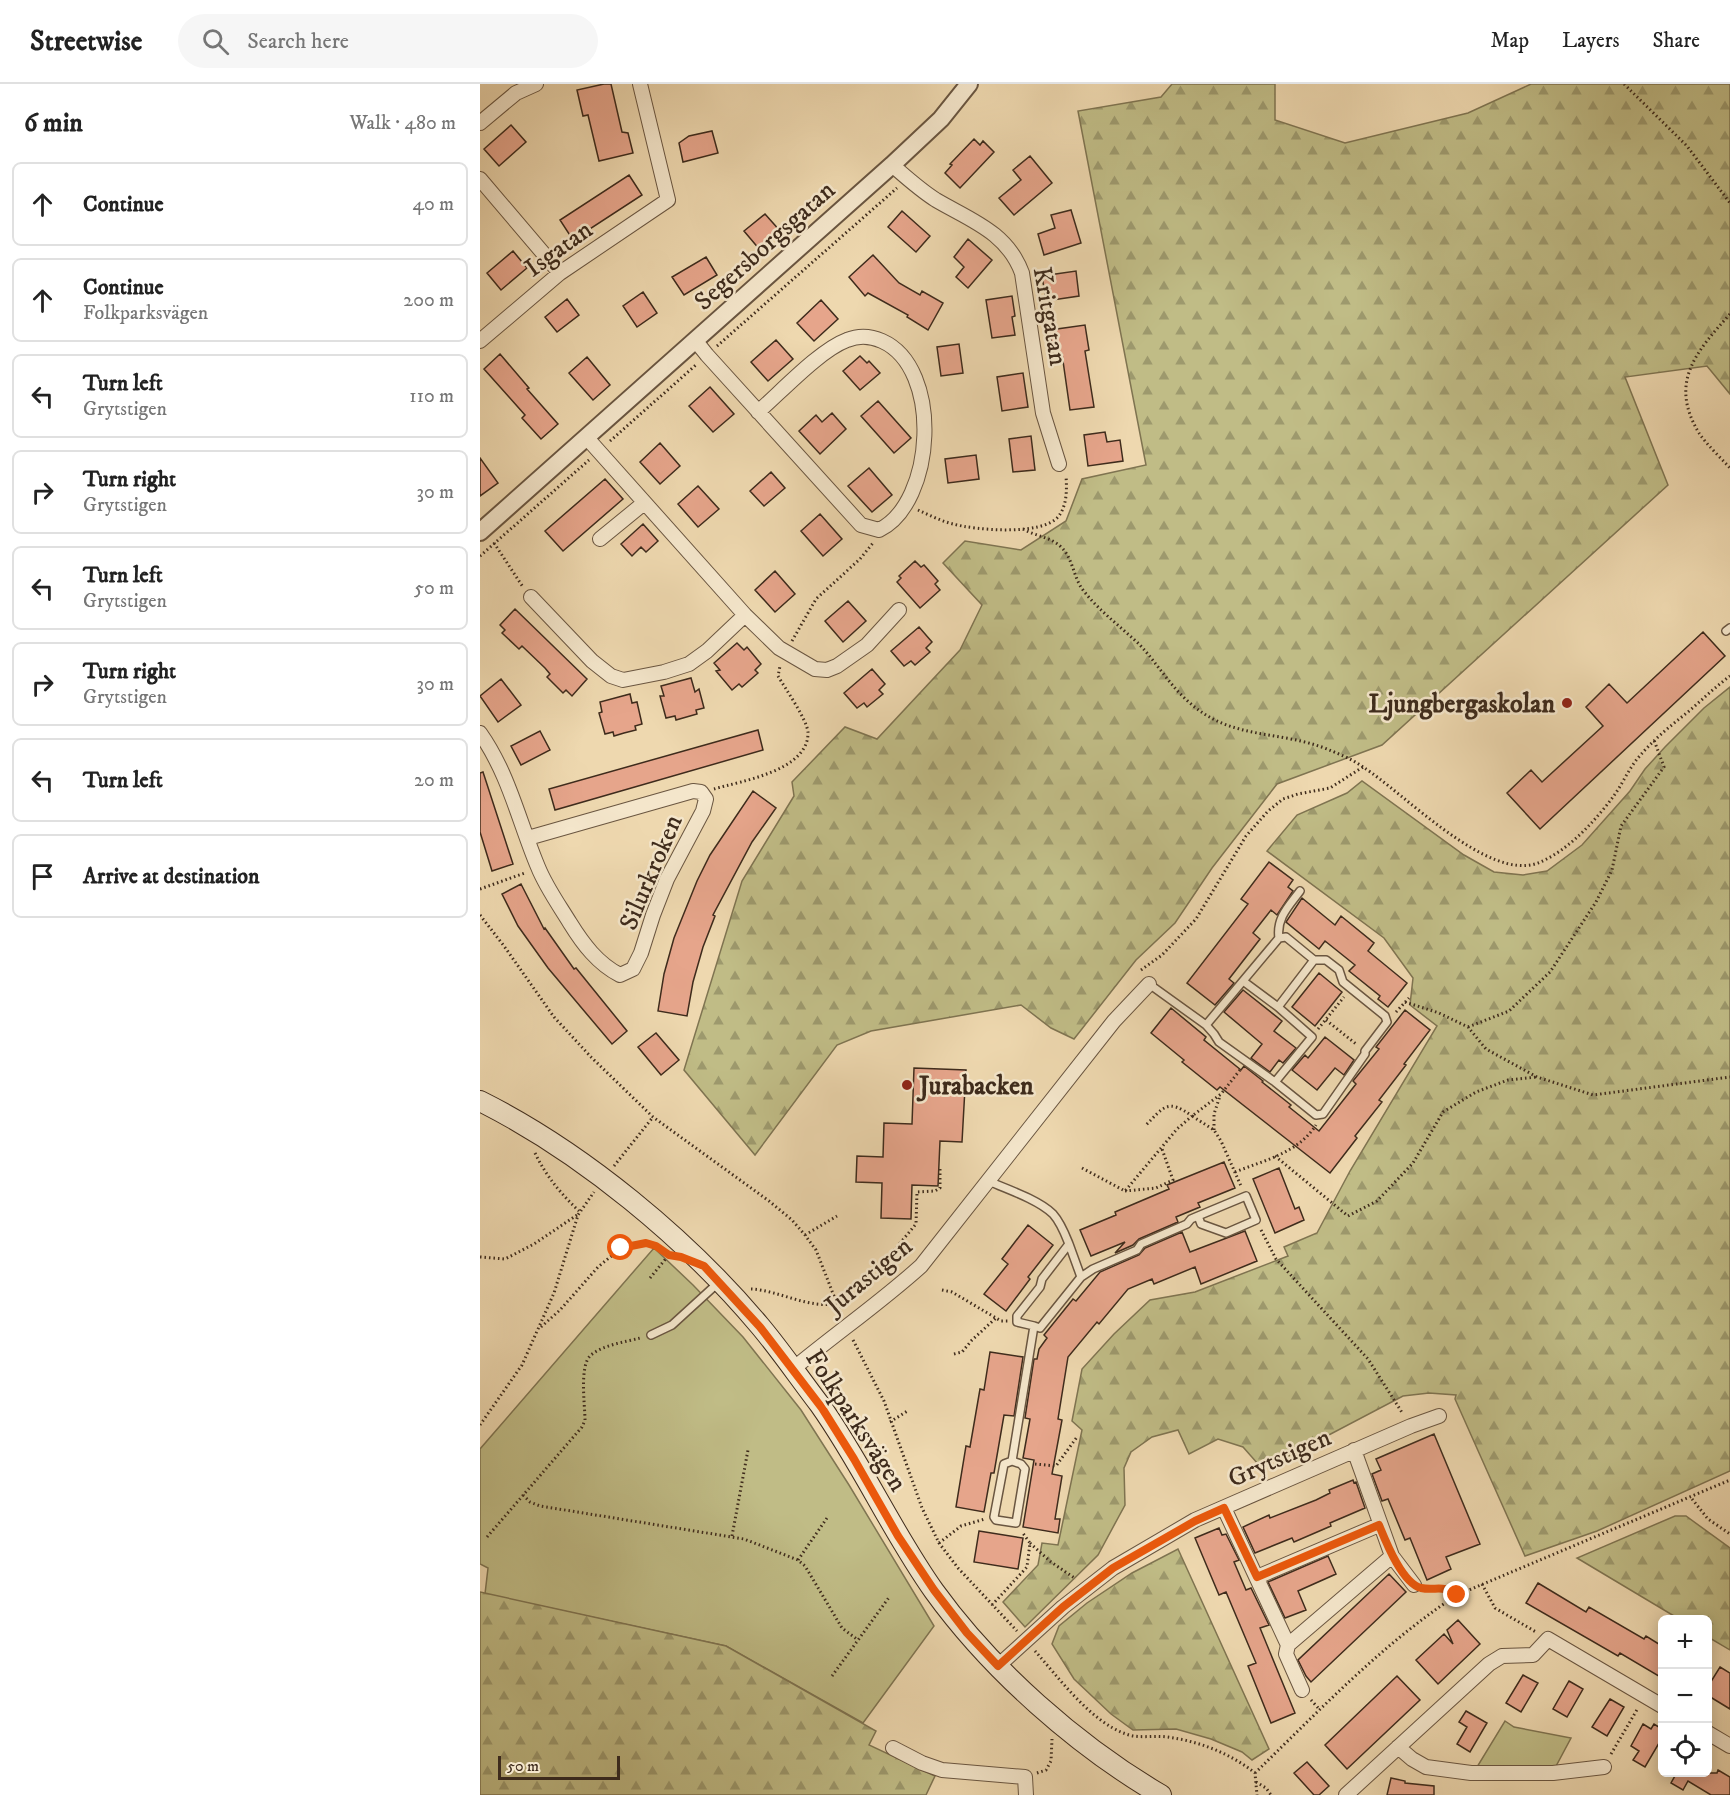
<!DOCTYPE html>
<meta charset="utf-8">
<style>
:root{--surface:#fff;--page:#f6f6f6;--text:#222;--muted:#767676;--line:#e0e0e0}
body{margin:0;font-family:"IM FELL DW Pica",serif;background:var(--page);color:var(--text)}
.controls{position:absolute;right:18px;bottom:18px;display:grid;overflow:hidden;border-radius:9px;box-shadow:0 3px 15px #0003}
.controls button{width:54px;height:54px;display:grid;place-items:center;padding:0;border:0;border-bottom:2px solid var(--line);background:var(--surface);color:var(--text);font:30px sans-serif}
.scale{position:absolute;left:18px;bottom:15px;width:122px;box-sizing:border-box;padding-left:6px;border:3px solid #3e2b1c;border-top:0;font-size:16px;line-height:21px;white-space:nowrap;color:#3e2b1c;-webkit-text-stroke:4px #f4e6cb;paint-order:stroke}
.stop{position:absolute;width:18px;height:18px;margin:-14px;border:4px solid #ea580c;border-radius:50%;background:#fff}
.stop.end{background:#ea580c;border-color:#fff;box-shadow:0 2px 6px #0008}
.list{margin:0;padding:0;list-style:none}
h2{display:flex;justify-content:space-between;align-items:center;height:78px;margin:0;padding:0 24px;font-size:26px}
h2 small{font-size:20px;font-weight:400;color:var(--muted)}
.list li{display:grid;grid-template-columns:39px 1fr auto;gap:18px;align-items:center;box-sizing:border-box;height:84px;margin:0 12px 12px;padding:0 12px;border:2px solid var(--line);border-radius:9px}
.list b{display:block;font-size:22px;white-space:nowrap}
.list p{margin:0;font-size:20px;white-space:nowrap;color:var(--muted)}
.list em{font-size:20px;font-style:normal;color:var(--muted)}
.icon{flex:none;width:33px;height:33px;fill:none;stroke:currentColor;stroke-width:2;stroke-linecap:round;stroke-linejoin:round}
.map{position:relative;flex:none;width:1250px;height:1711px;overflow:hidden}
header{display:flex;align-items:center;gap:36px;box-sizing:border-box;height:84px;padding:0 30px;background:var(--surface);border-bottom:2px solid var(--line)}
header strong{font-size:28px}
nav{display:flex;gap:33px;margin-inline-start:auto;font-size:21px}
.search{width:420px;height:54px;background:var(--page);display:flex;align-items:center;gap:15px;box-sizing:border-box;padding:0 21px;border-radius:33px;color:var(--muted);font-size:22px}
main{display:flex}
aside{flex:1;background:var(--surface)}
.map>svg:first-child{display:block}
.green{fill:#c0bc86;stroke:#7f7451;stroke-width:1.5}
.forest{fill:url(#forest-firs);stroke:#7f7451;stroke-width:1.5}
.building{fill:#e6a58b;stroke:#3e2b1c;stroke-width:1.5}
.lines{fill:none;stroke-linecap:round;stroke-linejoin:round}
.service-casing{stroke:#6a5641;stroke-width:10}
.minor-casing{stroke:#6a5641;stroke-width:16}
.tertiary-casing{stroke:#6a5641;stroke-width:20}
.secondary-casing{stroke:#3e2b1c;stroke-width:22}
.path{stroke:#3e2b1c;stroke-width:3;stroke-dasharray:1.5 3;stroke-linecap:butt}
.service{stroke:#f4e6cb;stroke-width:7}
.minor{stroke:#f4e6cb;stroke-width:14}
.tertiary{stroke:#f4e6cb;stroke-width:16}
.secondary{stroke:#f4e6cb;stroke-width:20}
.route{stroke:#ea580c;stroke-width:8}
.poi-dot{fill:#8f2418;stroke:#f4e6cb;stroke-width:2}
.labels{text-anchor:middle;stroke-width:5;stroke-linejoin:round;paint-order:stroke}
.street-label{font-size:26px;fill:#3e2b1c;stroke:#f4e6cb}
.poi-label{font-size:26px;font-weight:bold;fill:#3e2b1c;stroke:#f4e6cb;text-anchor:end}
</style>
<header>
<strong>Streetwise</strong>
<div class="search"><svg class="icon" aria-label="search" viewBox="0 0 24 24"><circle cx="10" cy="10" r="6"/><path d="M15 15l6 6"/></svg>Search here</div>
<nav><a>Map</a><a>Layers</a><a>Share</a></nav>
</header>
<main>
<aside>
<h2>6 min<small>Walk · 480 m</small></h2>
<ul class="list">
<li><svg class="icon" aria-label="ahead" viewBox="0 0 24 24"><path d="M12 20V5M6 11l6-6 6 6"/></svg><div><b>Continue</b></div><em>40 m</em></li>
<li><svg class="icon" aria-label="ahead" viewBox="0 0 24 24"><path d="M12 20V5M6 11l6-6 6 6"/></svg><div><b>Continue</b><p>Folkparksvägen</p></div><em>200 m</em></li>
<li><svg class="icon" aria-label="left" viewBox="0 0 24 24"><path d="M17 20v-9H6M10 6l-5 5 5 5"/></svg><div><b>Turn left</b><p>Grytstigen</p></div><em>110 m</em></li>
<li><svg class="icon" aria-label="right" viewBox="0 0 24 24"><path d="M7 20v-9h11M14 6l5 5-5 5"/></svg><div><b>Turn right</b><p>Grytstigen</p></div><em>30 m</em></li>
<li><svg class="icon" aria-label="left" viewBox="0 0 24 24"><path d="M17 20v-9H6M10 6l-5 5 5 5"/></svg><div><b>Turn left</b><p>Grytstigen</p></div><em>50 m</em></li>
<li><svg class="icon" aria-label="right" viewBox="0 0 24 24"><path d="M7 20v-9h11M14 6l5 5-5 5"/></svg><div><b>Turn right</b><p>Grytstigen</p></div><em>30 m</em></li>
<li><svg class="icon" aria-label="left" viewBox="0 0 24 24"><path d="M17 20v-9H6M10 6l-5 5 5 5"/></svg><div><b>Turn left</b></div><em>20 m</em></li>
<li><svg class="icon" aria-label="arrive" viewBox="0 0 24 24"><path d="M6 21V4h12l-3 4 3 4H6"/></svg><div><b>Arrive at destination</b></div></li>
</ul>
</aside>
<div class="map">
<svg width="1250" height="1711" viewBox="0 0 1250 1711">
<defs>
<pattern id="forest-firs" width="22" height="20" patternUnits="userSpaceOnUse" patternTransform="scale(1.5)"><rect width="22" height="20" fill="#c0bc86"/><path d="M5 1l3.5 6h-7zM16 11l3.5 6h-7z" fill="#9d996d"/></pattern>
</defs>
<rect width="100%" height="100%" fill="#eed8af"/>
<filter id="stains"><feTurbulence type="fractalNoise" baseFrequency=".00333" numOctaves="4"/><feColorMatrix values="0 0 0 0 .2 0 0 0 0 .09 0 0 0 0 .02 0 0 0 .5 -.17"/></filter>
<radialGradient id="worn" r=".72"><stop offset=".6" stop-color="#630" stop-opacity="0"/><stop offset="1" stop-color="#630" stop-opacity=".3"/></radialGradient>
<!-- green -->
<path class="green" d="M174 1164 213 1201 263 1253 321 1326 369 1401 454 1542 383 1639 246 1562 5 1510 8 1484 0 1480V1365Z
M1025 1637 1034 1643 1091 1654 1075 1684 997 1683Z"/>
<!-- forest -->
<path class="forest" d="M692 0H795V36L865 59 988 29 1051 0H1250V310L1227 282 1145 293 1188 401 902 661 797 700 732 784 695 839 656 876 594 955 571 944 541 921 391 947 357 961 275 1071 204 986 262 797 314 712 312 698 365 643 397 655 480 566 502 521 463 479 485 457 541 466 586 437 602 395 666 381 598 27 681 13Z
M1250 603V1387L1117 1447 1045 1472 975 1315 976 1311 949 1309 923 1312 805 1374 778 1380 763 1363 738 1355 709 1370 698 1346 672 1353 651 1368 644 1384 645 1421 618 1471 545 1543 523 1518 558 1481 562 1459 578 1461 602 1346 592 1337 602 1285 634 1250 670 1216 715 1208 808 1172 804 1163 837 1149 870 1087 957 942 930 921 933 894 904 854 787 767 817 731 867 709 882 697 984 771 1014 788 1043 791 1067 787 1102 761 1150 707 1165 685 1185 663 1224 624Z
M1195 1432H1206L1250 1464V1566L1228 1553V1536L1199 1535 1097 1474Z
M698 1465 789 1665 772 1676 762 1668 731 1655 696 1645 653 1646 631 1630 594 1595 572 1560 579 1542 607 1519 652 1489Z
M0 1508 246 1562 396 1647 389 1661 455 1692 446 1711H0Z"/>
<!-- building -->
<path class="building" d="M124 0H131L142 48 148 49 153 69 119 77 108 31 103 32 97 6Z
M31 41 46 58 19 82 4 65Z
M232 47 238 69 203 78 199 59 209 52Z
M494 55 500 61 503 57 514 68 480 104 465 89 472 81 470 80Z
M550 72 572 99 534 131 519 114 541 96 533 86Z
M149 91 162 111 93 156 80 136Z
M591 126 601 159 564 171 558 150 575 144 571 131Z
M422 127 450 152 436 168 408 143Z
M285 130 301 148 280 166 264 147Z
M488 155 512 176 488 204 476 193 484 183 474 173Z
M33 167 47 184 21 206 7 189Z
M393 171 419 199 440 211 442 207 463 219 448 246 427 233 428 231 388 209 385 212 369 193Z
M226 173 237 191 204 211 192 193Z
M596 187 599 212 566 217 562 192Z
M163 208 177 229 157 243 143 222Z
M532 212 535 232 532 233 535 251 512 254 506 216Z
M87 215 99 231 77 248 65 233Z
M341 216 358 235 334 257 317 239Z
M605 241 609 266 605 267 614 323 590 326 582 270 573 271 570 246Z
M296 256 313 275 288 297 271 278Z
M479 260 483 289 461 292 457 263Z
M20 270 49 304 47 305 78 340 61 355 42 334 45 331 4 285Z
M380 272 387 279 389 277 400 289 380 306 363 287Z
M107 273 130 301 113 316 89 289Z
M543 289 548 323 522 327 517 293Z
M230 303 254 330 233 348 209 322Z
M398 317 431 354 414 369 381 332Z
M352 329 366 345 340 370 319 347 336 331 342 338Z
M625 348 627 358 640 356 643 377 608 382 604 351Z
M551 352 555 386 533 388 529 355Z
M180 359 200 382 180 400 160 378Z
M496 371 499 395 468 399 465 375Z
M0 374 18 399 0 412Z
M389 384 412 411 392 428 368 402Z
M291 388 305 404 284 422 270 407Z
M125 395 143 415 83 467 65 447Z
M218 402 239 425 218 443 198 420Z
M340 430 362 455 343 472 321 447Z
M163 440 178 457 166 468 161 463 152 472 141 460Z
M435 477 441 483 444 481 458 497 455 500 460 506 440 524 417 498 421 494 419 492Z
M295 487 315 510 295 528 275 506Z
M368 517 386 537 363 558 345 537Z
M35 525 107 595 92 612 86 606 83 609 67 593 70 590 65 584 42 562 39 565 22 549 25 546 20 541Z
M439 543 452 558 446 564 450 568 435 581 431 577 424 582 411 567Z
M1223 548 1245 572 1060 745 1027 709 1051 686 1062 698 1123 642 1106 623 1129 600 1147 619Z
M257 559 264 566 267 563 281 580 275 586 278 589 262 603 259 600 252 606 236 587 240 586 234 579Z
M392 585 405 600 399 606 403 610 387 623 384 619 377 624 364 609Z
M211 594 215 608 219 605 224 624 216 626 217 630 196 636 195 632 186 634 180 612H184L181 602Z
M21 595 41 621 18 638 0 612Z
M150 610 152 619 157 618 162 640 155 642 156 646 144 649 134 652 133 648 125 650 119 629 122 628 120 618Z
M278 646 283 666 75 726 69 705Z
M60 647 70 666 41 681 31 662Z
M3 688 33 780 12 787 0 748V689Z
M273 707 296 724 272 758 233 831 235 832 223 863 213 898 207 932 178 927 184 890 194 854 217 797 230 771Z
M789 778 813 796 808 803 813 807 797 831 791 826 773 849 780 855 749 895 754 899 735 921 707 899 768 820 761 815Z
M41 800 64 845 65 844 94 885 96 884 147 947 132 960 68 884 38 842 22 810Z
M822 814 855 841 861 832 894 859 888 867 927 899 908 923 898 915 900 912 869 887 875 881 845 857 839 865 806 838Z
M839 889 862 908 835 942 812 923Z
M763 906 802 937 794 947 816 964 803 979 799 976 790 988 771 974 782 960 744 928Z
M691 924 726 953 724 956 761 986 764 982 783 997 782 998 811 1021 809 1023 839 1047 876 1000 873 997 899 965 896 963 925 926 950 946 924 980 926 981 899 1016 902 1018 875 1052 877 1054 850 1089 740 1003 737 1006 702 978 704 976 671 949Z
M176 949 199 976 181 991 158 963Z
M845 953 874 976 864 991 855 984 837 1006 812 986 825 971 828 974Z
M434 984 486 986 482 1058 460 1057 458 1102 432 1101 431 1135 401 1134 402 1099 376 1098 377 1072 403 1073 404 1039 432 1040Z
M744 1078 755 1104 718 1119 720 1123 696 1133 698 1138 659 1155 653 1161 635 1169 645 1158 611 1172 600 1146 636 1131 635 1128 689 1105 687 1101Z
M799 1084 815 1125 819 1123 824 1136 795 1149 773 1095Z
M548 1141 573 1161 548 1193 550 1195 526 1227 504 1210 528 1180 522 1175Z
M765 1147 777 1177 721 1200 715 1183 674 1200 672 1195 648 1205 619 1240 617 1238 588 1273 578 1335 582 1336 572 1390 582 1392 575 1435H580L578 1449 543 1443 554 1376 543 1374 550 1335 545 1334 554 1275H557L559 1265 567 1254 564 1251 593 1215 596 1217 620 1188 659 1171 665 1164 702 1148 710 1168Z
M510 1268 543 1273 534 1332 524 1331 514 1389H511L504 1428 476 1423 486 1362 490 1363 500 1305 504 1306Z
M954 1350 1000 1460 966 1473 971 1485 947 1496 930 1454 925 1456 908 1415 902 1417 892 1390 901 1386 896 1375Z
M873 1396 874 1399 876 1398 885 1424 850 1439 851 1442 814 1458 812 1454 775 1469 763 1443 789 1431 790 1434 836 1416 850 1409 849 1406Z
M739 1444 742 1451 746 1450 759 1476 754 1478 766 1506 771 1504 789 1541 780 1544 815 1629 791 1639 768 1582 776 1579 746 1508 739 1511 715 1454Z
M499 1447 543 1454 538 1485 494 1478Z
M848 1472 856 1490 818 1507 826 1526 805 1534 788 1498Z
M909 1490 926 1508 831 1598 826 1592 818 1576Z
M1058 1499 1106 1528 1109 1523 1164 1555 1166 1552 1182 1562V1594L1140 1569 1138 1572 1046 1519Z
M978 1536 1000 1560 958 1600 936 1576 964 1550 973 1560 967 1546Z
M1240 1583 1250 1589V1625L1227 1611V1604Z
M1043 1591 1058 1599 1041 1628 1026 1619Z
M917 1592 940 1616 867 1685 845 1661Z
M1089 1597 1103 1605 1087 1633 1073 1625Z
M1130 1615 1144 1623 1127 1652 1112 1643Z
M986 1627 1007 1639 990 1668 977 1660 987 1643 979 1638Z
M1163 1640 1171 1645 1174 1640 1182 1645V1654L1165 1683 1153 1676 1159 1667 1151 1662Z
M827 1678 849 1702 839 1711H834L814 1689Z
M1238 1686 1250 1693V1711H1231L1208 1697 1203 1706 1191 1699 1196 1690 1194 1689H1237Z
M911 1694 925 1697V1699L954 1702V1711H907Z"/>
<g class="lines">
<defs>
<path id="service" d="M1246 547 1250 544
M799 854C796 834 809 822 820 807
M763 897 798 923 832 953 795 998
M669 900 726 941 734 950 739 958 795 998 836 1031 843 1030 885 970V967L907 938 905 932 863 898 859 886 846 876H834L806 853 799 854 726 941
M798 923 834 876
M508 1097C527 1105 559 1116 573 1130 581 1139 585 1150 589 1160L562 1195 560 1203 537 1232V1238L554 1242 532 1377 524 1380 514 1433 516 1436 536 1439 545 1385 541 1380 532 1377
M601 1193 613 1185 657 1166 661 1160 707 1140 711 1135 718 1132 721 1140 746 1149 776 1136 766 1112 718 1132
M554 1242 560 1244 601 1193 589 1160
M171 1251 192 1241 238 1199"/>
<path id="minor" d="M0 39 36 9 56 0
M412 81C426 93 440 106 456 116 490 136 527 148 542 189L563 329 579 380
M0 95 80 189
M215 256 227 271 381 441 399 446C455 419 463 284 402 257 391 252 379 251 367 256 340 266 302 307 278 328
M0 257 80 189 188 116 160 0
M107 354 265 531 299 564 335 585 347 586 357 582 387 561 419 526
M120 455 164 419
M51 513 112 577 131 592 143 596 184 588 209 580 227 567 265 531
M0 649C29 690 39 738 58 783 66 803 79 821 90 839 103 860 118 880 140 891L153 885 161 869 173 831 187 795 223 727 226 715 221 708 213 707 48 754
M313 1285C355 1250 400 1219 441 1182L634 937 669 900
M744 1424 808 1561 912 1472 874 1366
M912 1472 934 1501
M777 1493 899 1441
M808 1561 806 1570 822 1606
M518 1582 583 1523 633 1484 715 1436 931 1342 959 1332
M1228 1649 1250 1662
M918 1663 932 1675 946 1683 991 1689H1073L1124 1683
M413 1664 442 1679 462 1686 545 1693 546 1711
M866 1711 1009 1580 1022 1572 1053 1571 1068 1555 1182 1622"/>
<path id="tertiary" d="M0 448 412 81 461 35 489 0"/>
<path id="secondary" d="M0 1017C102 1068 207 1155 280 1242 301 1267 320 1295 340 1321 382 1380 412 1448 454 1507 511 1586 597 1662 681 1711"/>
</defs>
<!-- service casing -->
<use href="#service" class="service-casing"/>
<!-- minor casing -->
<use href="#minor" class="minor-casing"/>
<!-- tertiary casing -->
<use href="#tertiary" class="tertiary-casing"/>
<!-- secondary casing -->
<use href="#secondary" class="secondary-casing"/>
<!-- path -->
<path class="path" d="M1144 0 1207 62 1250 119
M1250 230C1217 267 1188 298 1219 349 1227 361 1240 373 1250 384
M237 262 417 104
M130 357 217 280
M438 426C449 431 461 437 473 440 495 446 561 452 578 433 587 422 587 406 586 392
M543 445C555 452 570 453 580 462 593 473 593 493 603 506 619 527 640 542 659 560 677 579 690 602 710 619 751 656 799 646 847 665 859 670 872 675 883 683 924 709 1008 798 1058 779 1088 767 1114 738 1133 713 1142 701 1148 686 1158 674 1172 657 1190 642 1208 628 1222 616 1235 603 1250 592
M14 459 43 503
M0 472 109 376
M312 557 336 515 380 475 393 459
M234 705C261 697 328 687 328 649 328 637 305 604 298 592L300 582
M0 805 45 789
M0 831 24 862 74 933 111 973 173 1033 289 1117 312 1136 325 1151 336 1166 361 1230
M661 886 682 871 716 835 766 752 788 727 803 715 818 710 850 704 883 683
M925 918 959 929 988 943 1006 965 1057 993 1113 1011 1250 993
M916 928 929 914
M846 936 876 960
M988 943 1029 927 1070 888 1116 818 1132 786 1141 742 1184 683 1174 656
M838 945 864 913
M760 986 741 1010 712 1032 734 1046 741 1057 761 1102
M734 1046V1030L740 1012
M55 1069C66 1092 81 1110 99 1127
M795 1072 868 1132 897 1117 933 1079 963 1028 996 1008 1028 996 1057 993
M134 1082 173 1033
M602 1084 645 1107 697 1045 712 1032C687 1014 684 1023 665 1042
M755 1088C785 1076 818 1069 836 1041
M645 1107 676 1104 693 1096 682 1065
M781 1146 796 1175 888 1275 923 1330
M325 1151 357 1132
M411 1170 436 1140 437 1108 455 1107 460 1104V1084
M0 1173 25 1175 54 1160 97 1131
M170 1194 188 1172
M271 1205C298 1206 331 1226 356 1219
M462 1206 472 1208 521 1237H528
M61 1243 80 1226 118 1183 141 1164 166 1159 176 1162
M373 1256 404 1317 442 1424 459 1459 478 1484 537 1547
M474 1270 482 1268 492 1256 516 1234
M410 1338 429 1326
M0 1341 42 1281 74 1209 98 1131 114 1108
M555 1380 576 1382 597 1353
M43 1411 50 1418 60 1422 264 1455 318 1476 325 1482 362 1544 378 1556
M1212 1415 1228 1435 1250 1450
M252 1452 268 1366
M7 1453 102 1343 105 1336C105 1321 99 1281 111 1271 123 1261 145 1258 160 1254
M459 1459 481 1442 505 1435
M550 1459 571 1478 596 1495
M318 1476 347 1434
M1002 1500 1015 1524 1056 1548
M947 1505H969L977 1511
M512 1521 547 1483 550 1459 542 1448
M555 1567C579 1594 611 1638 646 1650 659 1655 673 1651 687 1653 718 1657 750 1669 775 1689L777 1711
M352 1592 410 1512
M831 1616 840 1626
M1131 1670 1158 1624
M557 1689 566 1686 571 1677 572 1655
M775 1689C839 1627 902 1560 977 1511L1250 1396
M776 1698 786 1704 791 1711"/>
<!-- service -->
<use href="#service" class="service"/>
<!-- minor -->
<use href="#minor" class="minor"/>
<!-- tertiary -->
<use href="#tertiary" class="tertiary"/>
<!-- secondary -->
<use href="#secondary" class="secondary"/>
</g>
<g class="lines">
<!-- route -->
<path class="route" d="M141 1164 166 1159 176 1162 189 1171 201 1173 224 1182 280 1243 342 1324 374 1375 418 1452 454 1506 487 1549 518 1582 583 1523 633 1484 715 1437 744 1424 777 1493 899 1441C906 1458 922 1499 941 1504 956 1507 963 1500 977 1511"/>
</g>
<!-- markers -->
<g class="poi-dot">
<circle cx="1087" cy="619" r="6"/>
<circle cx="427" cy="1001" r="6"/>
</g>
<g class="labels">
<!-- street labels -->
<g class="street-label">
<text transform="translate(284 161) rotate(-42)" y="9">Segersborgsgatan</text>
<text transform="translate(78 164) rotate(-36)" y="9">Isgatan</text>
<text transform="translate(571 232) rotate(80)" y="9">Kritgatan</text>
<text transform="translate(170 788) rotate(-67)" y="9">Silurkroken</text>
<text transform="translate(388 1191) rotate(-40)" y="9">Jurastigen</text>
<text transform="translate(377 1336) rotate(57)" y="9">Folkparksvägen</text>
<text transform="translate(799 1373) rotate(-24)" y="9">Grytstigen</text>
</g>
<!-- poi labels -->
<g class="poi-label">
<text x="1075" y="628">Ljungbergaskolan</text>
<text x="439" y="1010" text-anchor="start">Jurabacken</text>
</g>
</g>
<rect width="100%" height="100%" filter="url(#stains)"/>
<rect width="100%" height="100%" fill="url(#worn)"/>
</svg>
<div class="controls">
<button>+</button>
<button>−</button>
<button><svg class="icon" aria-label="locate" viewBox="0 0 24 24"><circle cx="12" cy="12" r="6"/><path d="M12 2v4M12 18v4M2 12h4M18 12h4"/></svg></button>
</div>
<div class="scale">50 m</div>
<div class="stop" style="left:141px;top:1164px"></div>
<div class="stop end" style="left:977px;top:1511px"></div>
</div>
</main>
